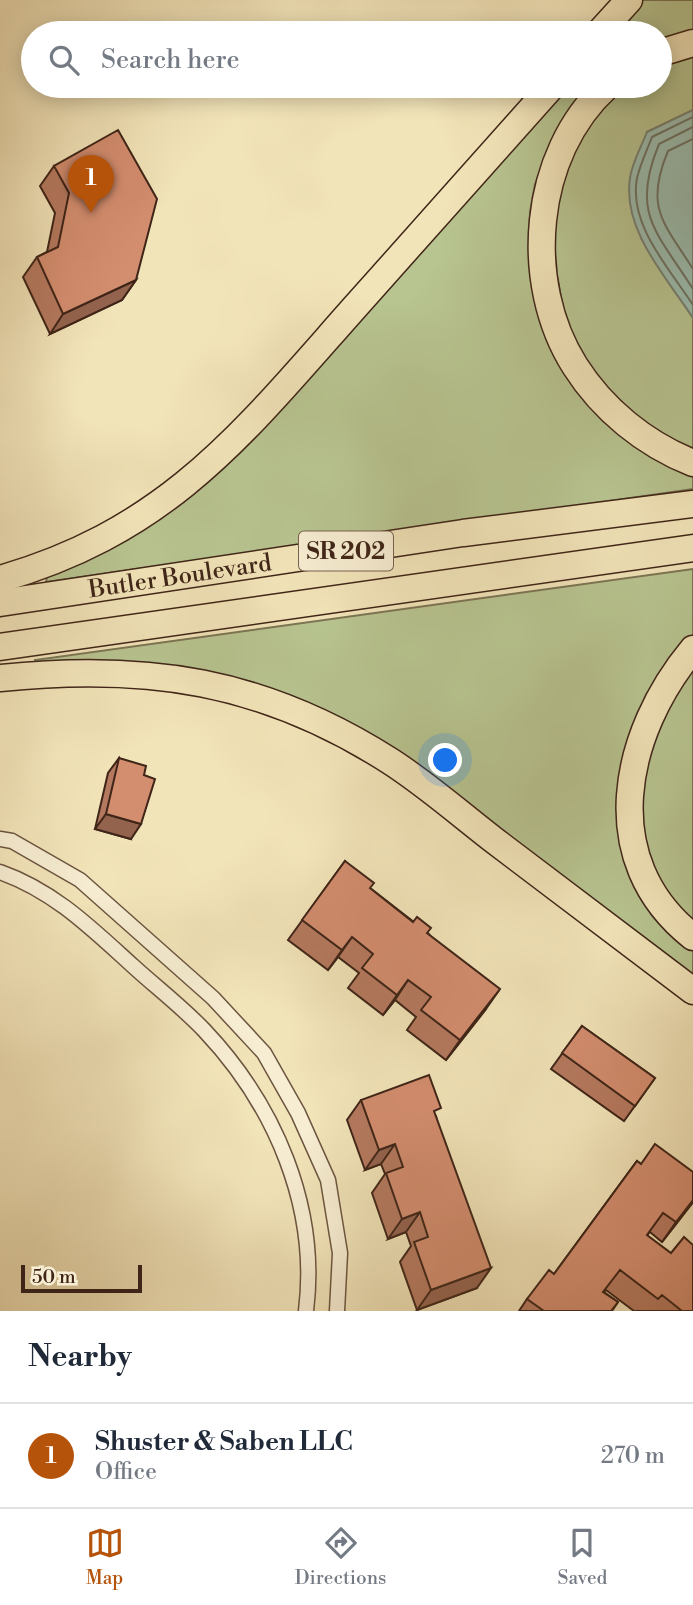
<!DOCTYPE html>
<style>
:root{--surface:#fff;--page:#f2f2f3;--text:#1f2937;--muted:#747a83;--line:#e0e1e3;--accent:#b45309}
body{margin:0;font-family:"Libre Bodoni",serif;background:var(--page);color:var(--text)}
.scale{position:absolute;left:21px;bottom:18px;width:121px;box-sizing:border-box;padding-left:7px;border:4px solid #3f2518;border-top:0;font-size:19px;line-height:24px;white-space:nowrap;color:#3f2518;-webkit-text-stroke:5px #f7edd2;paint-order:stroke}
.you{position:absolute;left:446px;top:761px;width:24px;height:24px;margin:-18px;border:5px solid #fff;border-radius:50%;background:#1a73e8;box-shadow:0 0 0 10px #1a73e833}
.badge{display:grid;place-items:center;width:46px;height:46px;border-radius:50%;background:var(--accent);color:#fff;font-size:23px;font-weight:700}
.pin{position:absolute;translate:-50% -58px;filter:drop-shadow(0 2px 4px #0008)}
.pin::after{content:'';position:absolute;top:37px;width:24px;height:21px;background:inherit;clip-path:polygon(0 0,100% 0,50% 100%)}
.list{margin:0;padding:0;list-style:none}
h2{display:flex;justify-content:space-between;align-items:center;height:91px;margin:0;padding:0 28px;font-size:30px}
h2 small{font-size:23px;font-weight:400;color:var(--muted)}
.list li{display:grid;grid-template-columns:46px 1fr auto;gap:21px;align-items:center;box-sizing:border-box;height:105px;padding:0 28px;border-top:2px solid var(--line)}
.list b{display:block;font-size:26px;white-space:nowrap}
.list p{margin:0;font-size:23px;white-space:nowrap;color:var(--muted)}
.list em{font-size:23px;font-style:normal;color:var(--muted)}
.icon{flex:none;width:38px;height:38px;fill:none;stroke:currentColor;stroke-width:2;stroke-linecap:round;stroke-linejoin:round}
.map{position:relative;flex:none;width:693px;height:1311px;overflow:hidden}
.search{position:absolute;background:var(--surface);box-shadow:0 4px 18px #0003;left:21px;right:21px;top:21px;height:77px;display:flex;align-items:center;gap:18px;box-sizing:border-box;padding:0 24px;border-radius:38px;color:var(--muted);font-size:26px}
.sheet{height:196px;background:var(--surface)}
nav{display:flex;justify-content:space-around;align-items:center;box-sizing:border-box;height:98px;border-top:2px solid var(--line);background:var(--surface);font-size:19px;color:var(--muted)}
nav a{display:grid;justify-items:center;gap:4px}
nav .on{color:var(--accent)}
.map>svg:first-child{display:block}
.green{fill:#b8c591;stroke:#7c7554;stroke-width:2}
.water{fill:#9bbeb1;stroke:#768174;stroke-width:2}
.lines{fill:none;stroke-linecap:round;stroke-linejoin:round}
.shore{stroke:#6d7264;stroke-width:2}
.minor-casing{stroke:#6c5540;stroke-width:17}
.motorway-casing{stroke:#3f2518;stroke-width:29}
.minor{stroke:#f7edd2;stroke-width:14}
.motorway{stroke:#f2e4b9;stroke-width:26}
.wall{fill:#b5795f;stroke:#3f2518;stroke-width:2}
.shaded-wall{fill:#94634e;stroke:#3f2518;stroke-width:2}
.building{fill:#d38d6f;stroke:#3f2518;stroke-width:2}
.labels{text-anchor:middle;stroke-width:7;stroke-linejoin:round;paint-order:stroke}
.shield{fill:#f7edd2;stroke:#766150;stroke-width:2}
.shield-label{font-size:23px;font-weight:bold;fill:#3f2518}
.street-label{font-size:24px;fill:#3f2518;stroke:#f7edd2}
</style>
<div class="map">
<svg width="693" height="1311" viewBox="0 0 693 1311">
<rect width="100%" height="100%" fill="#f2e4b9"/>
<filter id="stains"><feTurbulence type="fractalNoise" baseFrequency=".00286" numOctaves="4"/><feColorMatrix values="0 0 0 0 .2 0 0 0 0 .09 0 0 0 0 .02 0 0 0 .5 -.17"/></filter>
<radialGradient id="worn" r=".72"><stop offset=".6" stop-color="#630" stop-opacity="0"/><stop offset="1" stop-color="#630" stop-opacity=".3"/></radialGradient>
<!-- green -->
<path class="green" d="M636 0H693V36L660 46V33H607Z
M693 51V110L647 132 641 238 693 318V454L624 408 585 363 566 323 552 250 558 194 575 145 616 88 660 86V62Z
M561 86H589L562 121 535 184 530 212 529 246 548 338 693 475V489L46 582 47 576 151 520Z
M693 569V642L625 812 693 944V982L310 710 36 666 35 660Z
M693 665V927L674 906 644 851 639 783 661 715Z"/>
<!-- water -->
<path class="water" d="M693 110V318C667 278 622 230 630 178 632 163 641 147 647 132Z"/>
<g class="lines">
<!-- shore -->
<path class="shore" d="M693 117 652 137C647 150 640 165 637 178 628 225 670 269 693 305
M693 127 659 144C630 214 657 232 693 289
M693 139 668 151C644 208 664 223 693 269"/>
<defs>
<path id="minor" d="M0 839 12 841 80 880 213 998 264 1053 298 1113 328 1180 340 1253 337 1311
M0 872C54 891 91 928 133 966 156 987 182 1007 204 1030 275 1105 319 1207 306 1311"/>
<g id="motorway">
<path d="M599 33 629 0"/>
<path d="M660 53 693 43"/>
<path d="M607 86C532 154 522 283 575 366 603 410 645 444 693 463"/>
<path d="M0 579C170 530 243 433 355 307 421 233 486 160 552 86"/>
<path id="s1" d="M0 603 463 533 693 504"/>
<path d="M0 647 693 548"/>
<path d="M693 649C623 733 595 860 693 937"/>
<path d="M0 678C147 663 263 680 390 761 426 784 460 814 495 841 561 891 627 941 693 991"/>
</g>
</defs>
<!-- minor casing -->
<use href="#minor" class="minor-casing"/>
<!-- motorway casing -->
<use href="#motorway" class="motorway-casing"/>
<!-- minor -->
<use href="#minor" class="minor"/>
<!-- motorway -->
<use href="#motorway" class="motorway"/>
</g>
<!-- wall -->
<path class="wall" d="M54 166 136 280 122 300 50 334 23 277 37 257 47 252 55 213 40 186Z
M119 758 131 839 95 829 108 773Z
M345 861 370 888 428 933 486 1009 446 1060 407 1030 416 1017 395 1000 383 1015 348 988 359 973 338 957 328 970 288 940Z
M582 1026 655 1078 624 1121 551 1069Z
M361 1100 436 1116 477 1288 417 1310 400 1262 411 1246 406 1232 388 1239 372 1193 385 1174 381 1164 365 1170 347 1120Z
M637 1161 693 1202 662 1242 650 1232 647 1235 693 1311H634L606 1290 604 1292 618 1302 612 1311H519L527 1299 554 1274Z"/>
<!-- shaded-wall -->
<path class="shaded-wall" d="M136 280 122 300 50 334 63 314Z
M106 814 141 824 131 839 95 829Z
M352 937 338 957 328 970 342 950Z
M408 980 395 1000 383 1015 397 995Z
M500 989 486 1009 446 1060 460 1040Z
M395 1144 381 1164 365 1170 379 1150Z
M693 1200V1202L662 1242 676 1222Z
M420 1212 406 1232 388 1239 402 1219Z
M491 1268 477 1288 417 1310 431 1290Z"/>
<!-- building -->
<path class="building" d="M118 130 157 199 136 280 63 314 37 257 58 247 69 193 54 166Z
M119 758 146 766 144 775 155 779 141 824 106 814Z
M345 861 374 883 370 888 413 922 417 917 431 928 427 933 500 989 460 1040 421 1010 431 997 408 980 397 995 362 968 373 954 352 937 342 950 302 920Z
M582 1026 655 1078 635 1106 562 1053Z
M429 1075 441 1108 434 1111 491 1268 431 1290 414 1242 428 1237 420 1212 402 1219 386 1173 403 1167 395 1144 379 1150 361 1100Z
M655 1144 693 1172V1200L676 1222 663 1213 647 1235 671 1253 684 1237 693 1245V1311H682L662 1295 658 1299 620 1270 603 1292 618 1302 611 1311H544L527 1299 549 1270 554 1274 637 1161 641 1164Z"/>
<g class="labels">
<!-- shield labels -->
<rect class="shield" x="299" y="531.5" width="94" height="39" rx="5"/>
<g class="shield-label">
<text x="346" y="559">SR 202</text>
</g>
<!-- street labels -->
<g class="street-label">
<text dy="8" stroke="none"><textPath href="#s1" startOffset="182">Butler Boulevard</textPath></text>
</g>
</g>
<rect width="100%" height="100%" filter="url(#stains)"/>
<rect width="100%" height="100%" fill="url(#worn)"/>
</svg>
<div class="scale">50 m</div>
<div class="you"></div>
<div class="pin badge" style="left:91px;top:213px">1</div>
<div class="search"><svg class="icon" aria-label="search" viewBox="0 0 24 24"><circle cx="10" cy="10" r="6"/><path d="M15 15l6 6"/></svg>Search here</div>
</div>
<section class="sheet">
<h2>Nearby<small></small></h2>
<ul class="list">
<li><span class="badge">1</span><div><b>Shuster &amp; Saben LLC</b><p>Office</p></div><em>270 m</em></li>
</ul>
</section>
<nav>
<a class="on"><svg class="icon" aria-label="map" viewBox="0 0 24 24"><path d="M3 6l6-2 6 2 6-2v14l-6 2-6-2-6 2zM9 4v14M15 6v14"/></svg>Map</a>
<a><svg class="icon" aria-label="directions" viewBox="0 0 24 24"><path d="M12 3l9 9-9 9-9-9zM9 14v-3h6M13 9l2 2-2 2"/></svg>Directions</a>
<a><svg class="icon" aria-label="saved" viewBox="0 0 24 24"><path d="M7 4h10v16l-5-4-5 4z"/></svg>Saved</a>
</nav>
